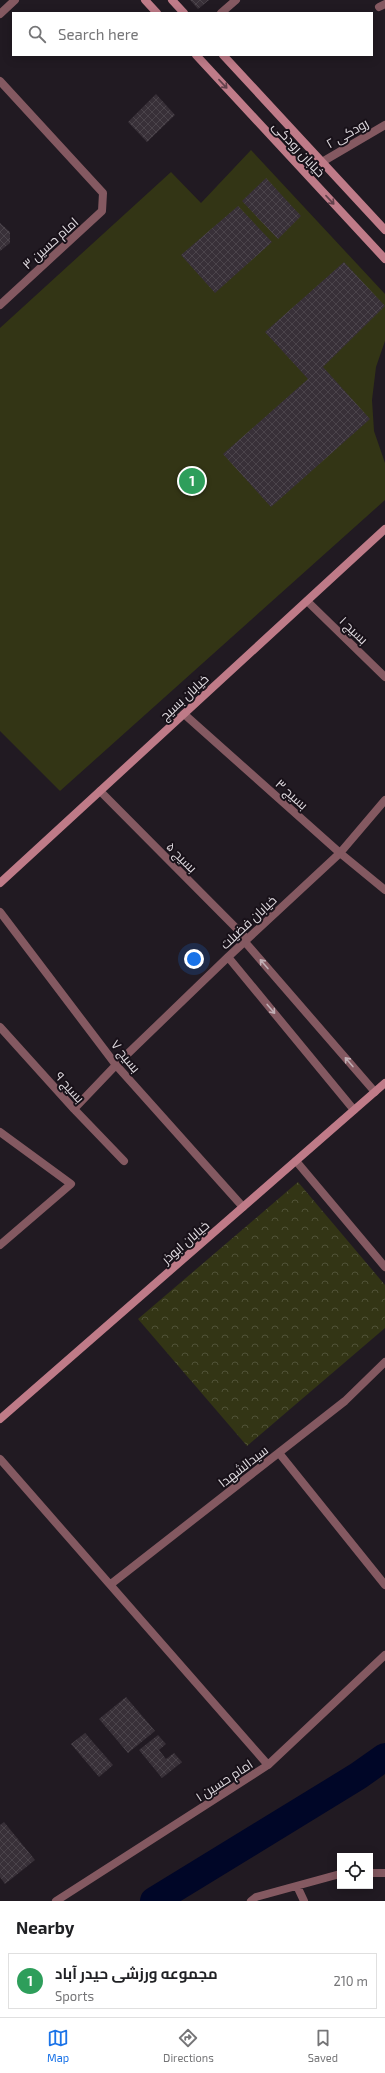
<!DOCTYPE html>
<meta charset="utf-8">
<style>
:root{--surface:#fff;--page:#f6f6f6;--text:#202124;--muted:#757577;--line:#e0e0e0;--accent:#1a73e8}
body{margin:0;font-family:"Exo 2",Cairo,sans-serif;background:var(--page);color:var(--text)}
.controls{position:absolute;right:12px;bottom:12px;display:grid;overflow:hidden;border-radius:0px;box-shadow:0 2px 10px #0003}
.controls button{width:36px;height:36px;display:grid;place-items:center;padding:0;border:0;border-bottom:1px solid var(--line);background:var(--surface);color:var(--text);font:20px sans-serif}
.you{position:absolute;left:194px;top:959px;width:14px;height:14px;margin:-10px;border:3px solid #fff;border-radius:50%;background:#1a73e8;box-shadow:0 0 0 6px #1a73e833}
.badge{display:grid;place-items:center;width:26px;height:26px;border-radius:50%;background:var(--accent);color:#fff;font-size:13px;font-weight:700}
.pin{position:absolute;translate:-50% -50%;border:2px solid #fff;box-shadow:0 1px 4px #0006}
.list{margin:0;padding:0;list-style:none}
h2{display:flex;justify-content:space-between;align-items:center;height:52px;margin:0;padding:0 16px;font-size:17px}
h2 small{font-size:13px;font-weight:400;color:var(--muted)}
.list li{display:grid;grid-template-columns:26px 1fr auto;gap:12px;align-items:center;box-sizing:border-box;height:56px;margin:0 8px 8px;padding:0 8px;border:1px solid var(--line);border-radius:0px}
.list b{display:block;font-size:15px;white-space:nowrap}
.list p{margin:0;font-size:13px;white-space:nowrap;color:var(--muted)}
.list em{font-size:13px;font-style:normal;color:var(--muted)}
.icon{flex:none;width:22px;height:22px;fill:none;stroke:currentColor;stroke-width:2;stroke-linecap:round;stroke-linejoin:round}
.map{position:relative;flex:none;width:385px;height:1901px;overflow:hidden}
.search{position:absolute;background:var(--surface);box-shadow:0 2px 10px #0003;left:12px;right:12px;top:12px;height:44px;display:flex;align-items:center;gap:10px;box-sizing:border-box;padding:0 14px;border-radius:0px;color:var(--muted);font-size:15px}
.sheet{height:116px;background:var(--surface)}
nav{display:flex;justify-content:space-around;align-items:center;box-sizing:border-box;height:56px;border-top:1px solid var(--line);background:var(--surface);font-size:11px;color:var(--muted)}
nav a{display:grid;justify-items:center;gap:2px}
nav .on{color:var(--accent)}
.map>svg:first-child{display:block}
.park{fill:url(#park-crowns)}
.garden{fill:#333515}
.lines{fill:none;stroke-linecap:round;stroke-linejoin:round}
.river{stroke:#000627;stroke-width:28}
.building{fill:url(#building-cross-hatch)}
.lane{stroke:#845961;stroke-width:8}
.street{stroke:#845961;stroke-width:8}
.secondary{stroke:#bf7b88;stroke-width:8}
.oneway{stroke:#63414b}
.oneway2{stroke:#c0aeb4}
.labels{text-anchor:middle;stroke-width:4;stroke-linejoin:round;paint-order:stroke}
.street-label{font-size:13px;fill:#e0dbe0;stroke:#181119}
</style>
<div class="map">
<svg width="385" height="1901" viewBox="0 0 385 1901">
<defs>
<pattern id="park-crowns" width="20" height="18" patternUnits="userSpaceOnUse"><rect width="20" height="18" fill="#333515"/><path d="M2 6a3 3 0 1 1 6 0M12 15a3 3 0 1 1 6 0" fill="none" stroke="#505237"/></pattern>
<pattern id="building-cross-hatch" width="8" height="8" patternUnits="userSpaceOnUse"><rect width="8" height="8" fill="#383038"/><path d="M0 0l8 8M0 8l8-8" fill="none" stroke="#4b444b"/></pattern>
</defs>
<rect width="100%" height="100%" fill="#211a22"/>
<!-- park -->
<path class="park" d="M298 1182 385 1285V1328L247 1446 138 1319Z"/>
<!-- garden -->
<path class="garden" d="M251 150 385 294V341L376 367 372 400 374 431 385 463V500L60 791 0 731V328L171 172 201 203Z"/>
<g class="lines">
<!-- river -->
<path class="river" d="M154 1901 358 1776 385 1757"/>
</g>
<!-- building -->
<path class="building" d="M190 0H209L198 9Z
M156 94 175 115 147 142 128 122Z
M266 178 301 216 278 239 242 201Z
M238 206 272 242 215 293 181 255Z
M0 223 10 232V243L0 251Z
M344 262 385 306 323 367 370 419 271 507 223 454 308 379 265 332Z
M126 1697 155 1731 128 1753 99 1719Z
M85 1733 113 1765 99 1777 71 1744Z
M158 1735 166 1744 159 1750 166 1759 174 1753 182 1762 162 1778 139 1750Z
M4 1822 35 1860 5 1884 0 1877V1825Z"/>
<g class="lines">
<!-- lane -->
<path class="lane" d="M0 1132 71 1184 0 1245"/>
<!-- street -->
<path class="street" d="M379 7 385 4
M221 13 236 0
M0 14 15 0
M0 81 103 193 102 211 0 305
M322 162 385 125
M307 601 385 677
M184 714 340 853 385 890
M100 791 247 939
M0 912 116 1065 243 1207
M245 942 375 1092
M228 957 354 1110
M0 1027 74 1109 124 1161
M74 1109 116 1065 228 957 340 853 385 800
M296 1161 385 1267
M279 1453 385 1585
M0 1459 268 1765
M111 1584 345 1401 385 1362
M370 1873H385
M297 1886 304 1901
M56 1901 268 1765 385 1655
M251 1901 256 1897 340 1874"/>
<!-- secondary -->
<path class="secondary" d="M145 0 157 13
M172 0 184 13
M196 55 385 259
M223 55 385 230
M0 883 385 529
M0 1419 385 1083"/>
</g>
<!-- one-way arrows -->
<defs><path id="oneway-shaft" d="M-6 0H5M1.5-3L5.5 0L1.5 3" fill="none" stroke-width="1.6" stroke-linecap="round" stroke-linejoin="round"/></defs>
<g class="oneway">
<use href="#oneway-shaft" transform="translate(223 84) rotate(47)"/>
<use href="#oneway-shaft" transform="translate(330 200) rotate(47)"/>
</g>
<g class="oneway2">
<use href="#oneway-shaft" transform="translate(264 964) rotate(-131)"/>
<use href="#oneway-shaft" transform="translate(271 1009) rotate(50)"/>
<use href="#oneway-shaft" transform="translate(349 1062) rotate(-131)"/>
</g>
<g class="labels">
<!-- street labels -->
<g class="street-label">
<text transform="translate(347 133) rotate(-30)" y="5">رودکی ۲</text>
<text transform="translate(299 149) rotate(47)" y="5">خیابان رودکی</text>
<text transform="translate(50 243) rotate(-42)" y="5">امام حسین ۳</text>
<text transform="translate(354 630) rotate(44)" y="5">بسیج ۱</text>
<text transform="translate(184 697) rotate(-43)" y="5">خیابان بسیج</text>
<text transform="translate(292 794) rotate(42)" y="5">بسیج ۳</text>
<text transform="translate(182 857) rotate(45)" y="5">بسیج ۵</text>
<text transform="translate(248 922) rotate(-43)" y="5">خیابان فضیلت</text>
<text transform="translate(126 1056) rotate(51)" y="5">بسیج ۷</text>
<text transform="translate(70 1087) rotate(48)" y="5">بسیج ۹</text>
<text transform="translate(185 1242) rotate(-41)" y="5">خیابان ابوذر</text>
<text transform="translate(243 1466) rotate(-38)" y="5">سیدالشهدا</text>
<text transform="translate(224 1780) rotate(-33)" y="5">امام حسین ۱</text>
</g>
</g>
</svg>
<div class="controls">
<button><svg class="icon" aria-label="locate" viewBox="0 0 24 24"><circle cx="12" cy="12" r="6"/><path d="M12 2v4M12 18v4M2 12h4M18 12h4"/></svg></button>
</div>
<div class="you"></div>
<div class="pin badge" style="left:192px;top:481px;background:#2e9e5b">1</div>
<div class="search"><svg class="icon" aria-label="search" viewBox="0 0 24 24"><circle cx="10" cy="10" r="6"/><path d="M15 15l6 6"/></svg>Search here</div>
</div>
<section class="sheet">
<h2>Nearby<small></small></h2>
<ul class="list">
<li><span class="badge" style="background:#2e9e5b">1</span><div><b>مجموعه ورزشی حیدر آباد</b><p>Sports</p></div><em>210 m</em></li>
</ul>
</section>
<nav>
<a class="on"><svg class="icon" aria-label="map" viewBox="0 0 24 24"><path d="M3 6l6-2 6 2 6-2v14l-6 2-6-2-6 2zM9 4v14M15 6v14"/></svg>Map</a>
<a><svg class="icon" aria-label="directions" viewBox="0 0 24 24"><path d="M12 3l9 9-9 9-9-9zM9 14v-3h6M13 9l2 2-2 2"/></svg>Directions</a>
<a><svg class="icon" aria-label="saved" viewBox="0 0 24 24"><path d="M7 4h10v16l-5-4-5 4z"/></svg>Saved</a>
</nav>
